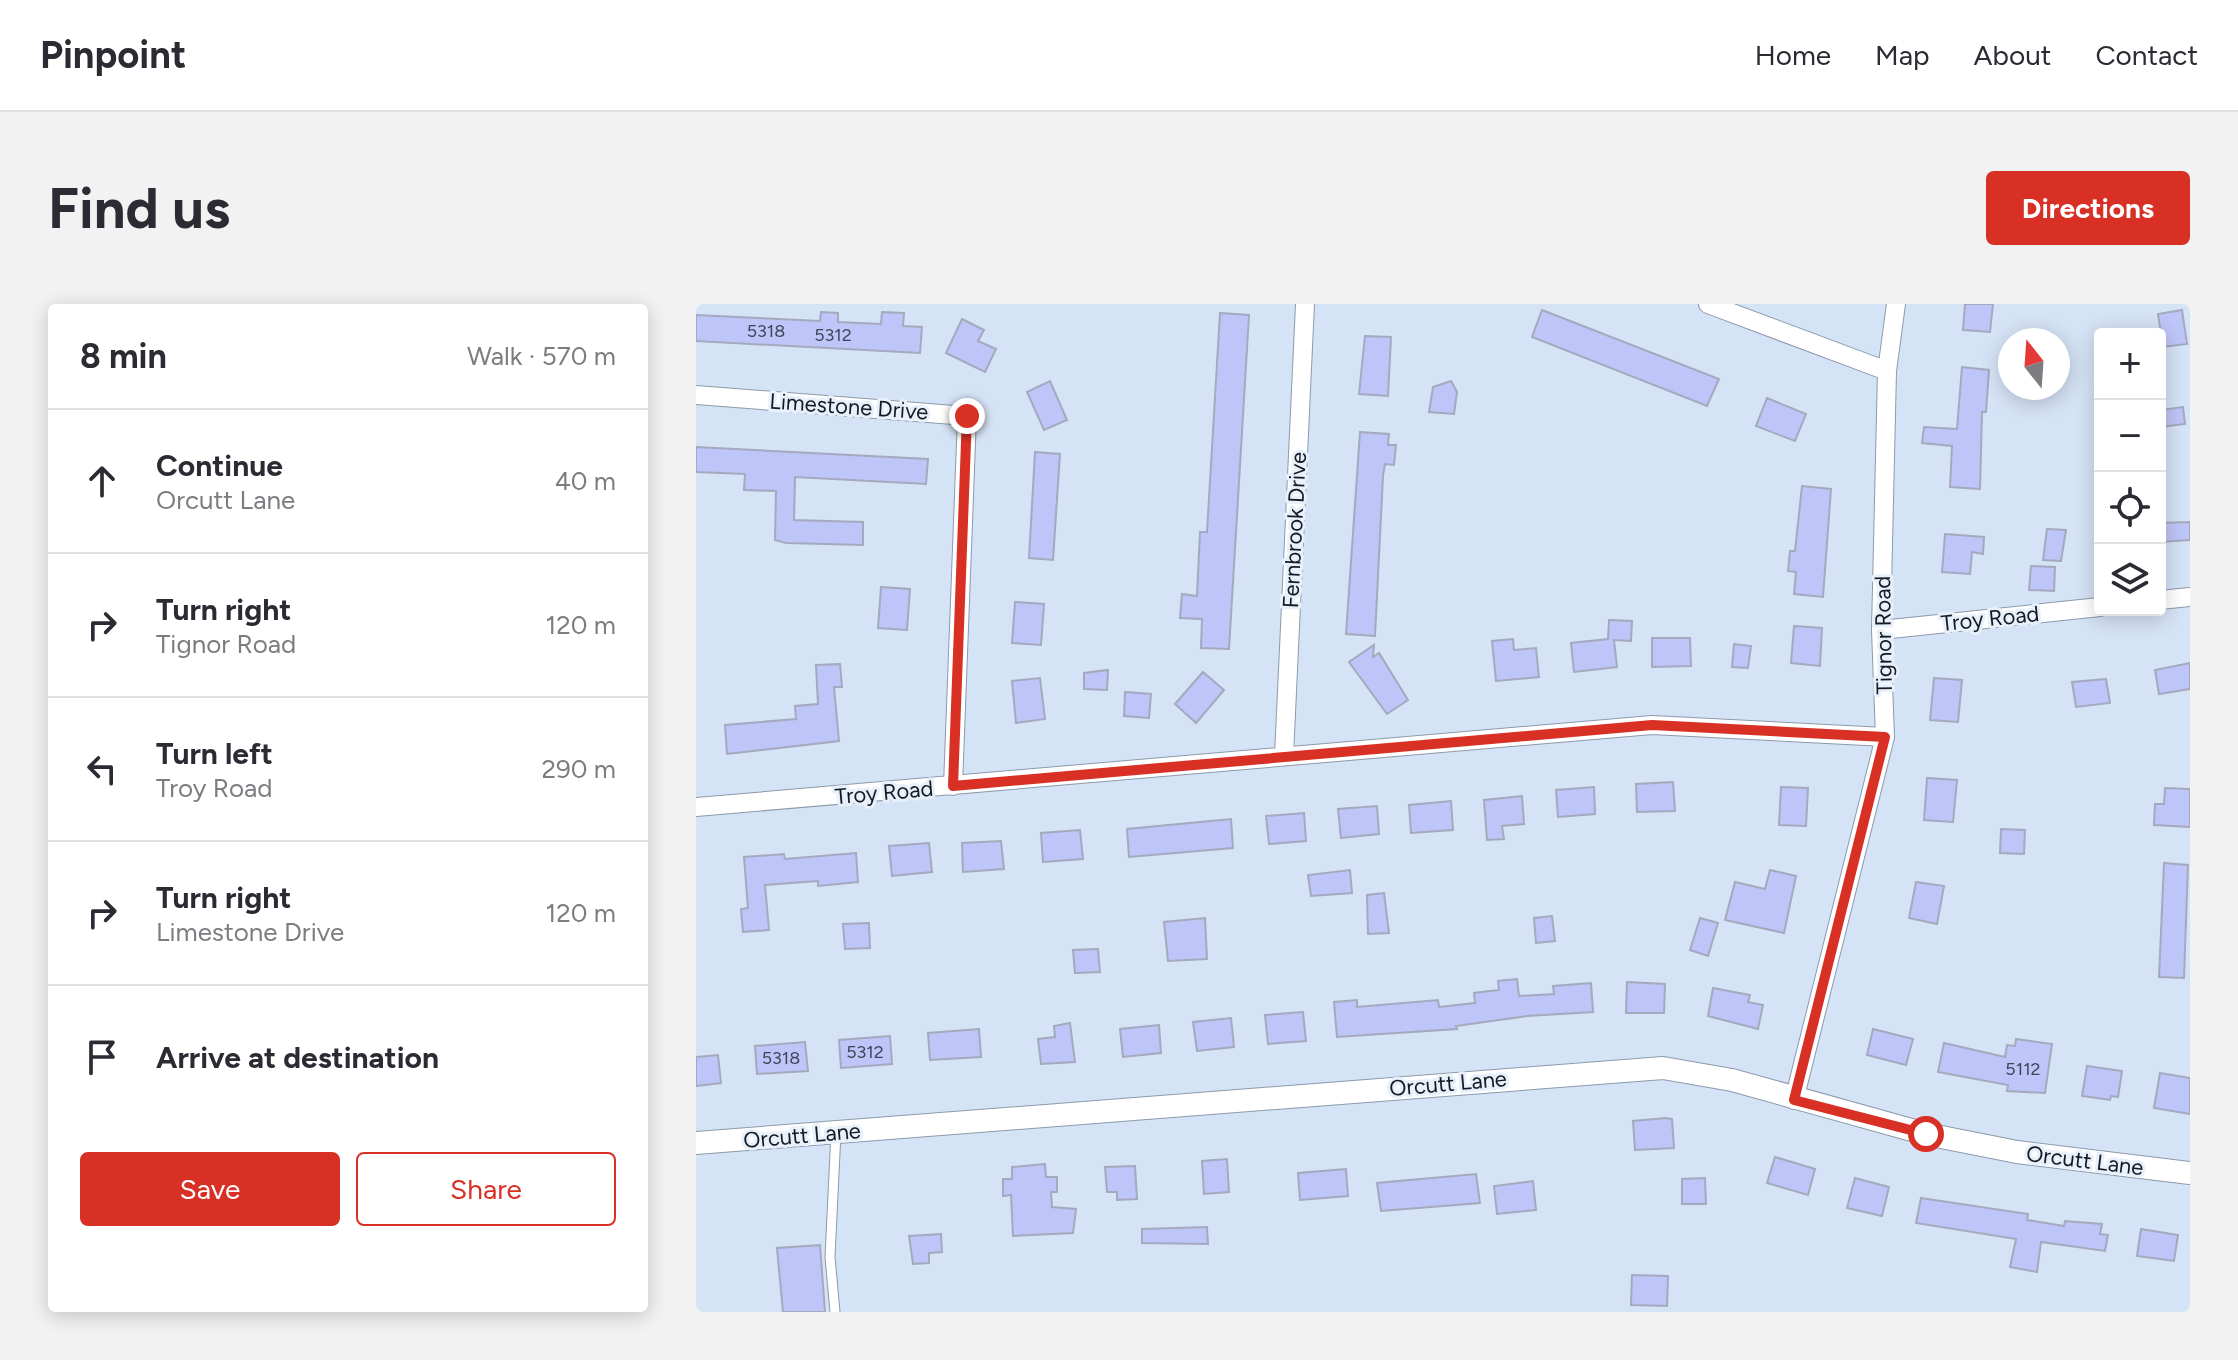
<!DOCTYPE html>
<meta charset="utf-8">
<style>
:root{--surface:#fff;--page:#f2f2f3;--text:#2b2b33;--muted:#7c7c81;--line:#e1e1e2;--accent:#d93025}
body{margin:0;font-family:Figtree,sans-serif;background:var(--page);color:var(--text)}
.controls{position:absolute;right:24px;top:24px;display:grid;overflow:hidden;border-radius:8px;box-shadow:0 4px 20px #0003}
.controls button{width:72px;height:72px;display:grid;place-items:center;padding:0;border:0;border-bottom:2px solid var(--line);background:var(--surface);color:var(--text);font:40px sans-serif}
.compass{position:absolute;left:1302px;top:24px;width:72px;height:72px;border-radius:50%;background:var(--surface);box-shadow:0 4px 20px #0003;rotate:343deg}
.stop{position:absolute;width:24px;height:24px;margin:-18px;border:6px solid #d93025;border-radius:50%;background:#fff}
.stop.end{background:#d93025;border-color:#fff;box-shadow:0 2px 8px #0008}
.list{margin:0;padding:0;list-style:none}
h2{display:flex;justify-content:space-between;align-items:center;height:104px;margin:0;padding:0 32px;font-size:34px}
h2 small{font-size:26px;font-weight:400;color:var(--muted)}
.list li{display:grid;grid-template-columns:52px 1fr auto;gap:24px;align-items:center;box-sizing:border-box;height:144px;padding:0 32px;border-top:2px solid var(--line)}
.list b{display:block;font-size:30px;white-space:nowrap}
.list p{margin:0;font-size:26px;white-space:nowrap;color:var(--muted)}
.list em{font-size:26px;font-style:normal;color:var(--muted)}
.actions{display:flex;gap:16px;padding:24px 32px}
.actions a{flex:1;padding:18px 0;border:2px solid var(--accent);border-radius:8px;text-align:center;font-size:28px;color:var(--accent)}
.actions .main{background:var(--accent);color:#fff}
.icon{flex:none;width:44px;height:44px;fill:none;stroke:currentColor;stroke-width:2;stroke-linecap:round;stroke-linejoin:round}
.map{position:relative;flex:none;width:1494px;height:1008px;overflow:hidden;border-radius:8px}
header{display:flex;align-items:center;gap:48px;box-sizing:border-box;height:112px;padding:0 40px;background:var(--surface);border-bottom:2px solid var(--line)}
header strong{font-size:38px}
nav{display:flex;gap:44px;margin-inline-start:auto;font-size:28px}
.intro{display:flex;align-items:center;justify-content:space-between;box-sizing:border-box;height:192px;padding:0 48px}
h1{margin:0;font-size:56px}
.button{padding:20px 36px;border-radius:8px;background:var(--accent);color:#fff;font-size:28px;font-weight:700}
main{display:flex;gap:48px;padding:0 48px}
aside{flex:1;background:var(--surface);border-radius:8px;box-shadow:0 4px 20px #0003}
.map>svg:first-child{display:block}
.building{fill:#bec5f8;stroke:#a5a9bd;stroke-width:2}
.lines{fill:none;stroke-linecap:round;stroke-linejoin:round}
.service-casing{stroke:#8c9aab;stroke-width:11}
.minor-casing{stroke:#8c9aab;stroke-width:20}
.tertiary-casing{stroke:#8c9aab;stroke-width:24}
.service{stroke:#fff;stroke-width:9}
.minor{stroke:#fff;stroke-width:18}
.tertiary{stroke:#fff;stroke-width:22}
.route{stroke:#d93025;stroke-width:10}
.labels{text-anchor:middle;stroke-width:6;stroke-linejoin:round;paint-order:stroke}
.number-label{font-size:18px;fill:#404658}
.street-label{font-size:22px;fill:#161b22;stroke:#e7f0fb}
</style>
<header>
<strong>Pinpoint</strong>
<nav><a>Home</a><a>Map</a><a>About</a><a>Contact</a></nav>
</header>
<div class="intro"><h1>Find us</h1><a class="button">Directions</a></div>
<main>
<aside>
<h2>8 min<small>Walk · 570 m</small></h2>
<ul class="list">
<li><svg class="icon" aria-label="ahead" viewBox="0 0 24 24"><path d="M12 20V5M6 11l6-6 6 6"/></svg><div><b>Continue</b><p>Orcutt Lane</p></div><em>40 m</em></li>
<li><svg class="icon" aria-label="right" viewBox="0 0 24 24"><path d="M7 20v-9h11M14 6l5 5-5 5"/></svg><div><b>Turn right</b><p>Tignor Road</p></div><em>120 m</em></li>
<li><svg class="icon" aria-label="left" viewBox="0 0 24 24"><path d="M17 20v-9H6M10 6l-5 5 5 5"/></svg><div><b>Turn left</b><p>Troy Road</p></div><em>290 m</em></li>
<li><svg class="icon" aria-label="right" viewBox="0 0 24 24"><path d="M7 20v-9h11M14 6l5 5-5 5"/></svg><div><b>Turn right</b><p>Limestone Drive</p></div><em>120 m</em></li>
<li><svg class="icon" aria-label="arrive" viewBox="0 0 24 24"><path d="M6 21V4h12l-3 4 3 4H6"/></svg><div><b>Arrive at destination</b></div></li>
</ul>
<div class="actions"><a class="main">Save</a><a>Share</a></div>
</aside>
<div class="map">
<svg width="1494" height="1008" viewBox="0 0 1494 1008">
<rect width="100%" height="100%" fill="#d5e3f6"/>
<!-- building -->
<path class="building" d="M1269 0H1297L1294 28 1267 26Z
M846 6 1023 75 1011 102 836 33Z
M1486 6 1491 40 1467 43 1462 10Z
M125 8 142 9V18L185 20 186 8 208 9 207 22 226 23 224 49 0 37V11L124 17Z
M524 9 553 11 533 345 505 344 506 315 484 314 486 290 501 292 504 228H511Z
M266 15 288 26 282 37 300 45 289 68 250 49Z
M669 32 695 33 692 92 663 90Z
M1266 63 1293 66 1290 108H1286L1284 185 1254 183 1256 142 1226 139 1228 123 1261 125Z
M354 77 371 116 348 126 331 88Z
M755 77 761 88 758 110 733 108 737 83Z
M1071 94 1110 110 1099 137 1060 122Z
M1487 103 1489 120 1465 123 1464 106Z
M664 128 693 130 692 141H700L698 161 689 160 687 172 679 332 650 330Z
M0 143 232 155 230 180 99 173 98 216 167 218V241L90 239 79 236 80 187 48 186 49 170 0 168Z
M339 148 364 150 357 256 333 254Z
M1106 182 1135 185 1127 293 1098 290 1100 268 1092 267 1094 247H1099Z
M1494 218V236L1464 238V219Z
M1351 225 1370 226 1365 257 1347 256Z
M1249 230 1288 233 1287 250 1276 248 1274 270 1246 268Z
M1335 262 1359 263 1358 287 1333 286Z
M185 283 214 285 211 326 182 324Z
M319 298 348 300 345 341 316 339Z
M913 316 936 317 935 337 918 336 921 363 878 368 875 339 912 335Z
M1098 322 1126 324 1124 362 1095 359Z
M956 334H994L995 362 956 363Z
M817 335 818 346 840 344 843 373 800 377 796 337Z
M1038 340 1055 342 1052 364 1036 363Z
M678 341 677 353 683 349 712 396 691 410 653 358Z
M1494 359V385L1463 390 1459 366Z
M144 360 146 383H138L143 437 31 450 29 421 100 415 99 402 122 400 120 361Z
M412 366 411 386 388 385V369Z
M507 368 528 386 500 419 479 400Z
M344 374 349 415 320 419 316 377Z
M1238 374 1266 376 1262 418 1234 416Z
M1410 375 1414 399 1380 403 1376 378Z
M429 388 455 390 453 414 428 412Z
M1231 474 1261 476 1257 518 1228 516Z
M977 478 979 507 941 508 940 480Z
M898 483 899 510 862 513 860 486Z
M1085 483 1112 484 1110 522 1083 521Z
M1469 484 1494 485V523L1458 521 1459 500H1468Z
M826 492 828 520 806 522 808 535 791 536 788 496Z
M755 497 757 526 715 529 713 501Z
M681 502 683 530 645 534 642 505Z
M608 509 610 537 573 540 570 512Z
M535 515 537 544 433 553 431 525Z
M1305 525 1329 526 1328 550 1304 549Z
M384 526 387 555 347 558 345 529Z
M305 537 308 565 267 568 266 539Z
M233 539 236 568 196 572 193 542Z
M160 549 162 578 122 582V577L69 581 73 626 47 628 45 605 52 604 48 553 88 550 89 555Z
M1468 559 1492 561 1488 674 1463 673Z
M654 566 656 589 615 592 612 571Z
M1074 566 1100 572 1088 629 1029 616 1039 578 1069 585Z
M1220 578 1248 582 1241 620 1213 614Z
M688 589 693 629 672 630 671 591Z
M856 612 859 637 840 639 838 614Z
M509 614 511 655 472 657 468 618Z
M1004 614 1022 619 1012 652 994 646Z
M173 619 174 644 149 645 147 620Z
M402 645 404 668 379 669 377 646Z
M821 675 823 692 858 690 857 682 895 679 897 708 831 712 760 722 761 725 641 733 638 698 661 696V703L742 696 743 703 779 699 778 689 803 686 802 677Z
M931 678 969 680 968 709H930Z
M1017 684 1054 691 1052 698 1067 701 1062 725 1012 712Z
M607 708 610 737 572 740 569 711Z
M535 714 538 743 501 747 497 718Z
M374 719 379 758 345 760 342 735 359 733 358 722Z
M463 721 465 749 427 753 424 725Z
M283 725 285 753 234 756 232 729Z
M1177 725 1217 735 1210 761 1171 751Z
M194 732 196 760 145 764 143 736Z
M1320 735 1356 740 1349 789 1311 787 1312 781 1242 768 1248 739 1309 753 1311 741 1319 742Z
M109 738 112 767 61 770 59 742Z
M22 751 25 779 0 782V753Z
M1391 762 1426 767 1422 793 1415 792 1414 796 1386 792Z
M1464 769 1494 774V810L1458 804Z
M970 814 976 815 978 844 939 846 937 817Z
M1079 853 1119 865 1112 891 1071 879Z
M531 855 533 888 508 890 506 857Z
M349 860 350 873H361V888H355L356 903 380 905 377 929 317 932 315 891 307 892V875H316V863Z
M439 862 441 895 421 896V888H411L409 863Z
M650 865 652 892 604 896 602 869Z
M780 870 784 899 685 907 681 879Z
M1009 874 1010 900H986V875Z
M1159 874 1193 883 1186 912 1151 904Z
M837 877 840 906 801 910 798 882Z
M1225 894 1332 910 1331 916 1368 922 1369 917 1406 920 1404 930 1412 931 1409 947 1345 938 1341 968 1314 963 1320 935 1220 919Z
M511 923 512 940 446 939V925Z
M1445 925 1482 931 1478 957 1441 952Z
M245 930 246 948 233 949V959L217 960 213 932Z
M124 941 129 1008H87L81 944Z
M936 971 972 972 971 1002 935 1001Z"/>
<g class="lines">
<defs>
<path id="service" d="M139 1008 134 953 140 828"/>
<path id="minor" d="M1012 0 1191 67
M0 91 271 112 257 482
M1464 296 1494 293
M1185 326 1404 303
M588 452 609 0
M0 503 956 421 1189 433
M1098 796 1189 433 1185 326 1191 67 1200 0"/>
<path id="tertiary" d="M0 839 967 764 1036 776 1230 830 1321 848 1494 869"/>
</defs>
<!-- service casing -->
<use href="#service" class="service-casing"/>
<!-- minor casing -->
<use href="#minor" class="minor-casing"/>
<!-- tertiary casing -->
<use href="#tertiary" class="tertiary-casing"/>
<!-- service -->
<use href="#service" class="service"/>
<!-- minor -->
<use href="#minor" class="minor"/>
<!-- tertiary -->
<use href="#tertiary" class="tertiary"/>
</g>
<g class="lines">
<!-- route -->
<path class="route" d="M271 112 257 482 956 421 1189 433 1098 796 1230 830"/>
</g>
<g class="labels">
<!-- number labels -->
<g class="number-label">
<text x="70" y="33">5318</text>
<text x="137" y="37">5312</text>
<text x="169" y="754">5312</text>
<text x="85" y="760">5318</text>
<text x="1327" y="771">5112</text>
</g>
<!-- street labels -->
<g class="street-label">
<text transform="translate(153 102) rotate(4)" y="8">Limestone Drive</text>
<text transform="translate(598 226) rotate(-87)" y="8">Fernbrook Drive</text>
<text transform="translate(1294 314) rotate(-6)" y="8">Troy Road</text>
<text transform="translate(1187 331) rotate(-91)" y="8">Tignor Road</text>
<text transform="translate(188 488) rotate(-5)" y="8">Troy Road</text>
<text transform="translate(752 779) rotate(-5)" y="8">Orcutt Lane</text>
<text transform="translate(106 831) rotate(-5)" y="8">Orcutt Lane</text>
<text transform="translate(1389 856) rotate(7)" y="8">Orcutt Lane</text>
</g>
</g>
</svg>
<div class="controls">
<button>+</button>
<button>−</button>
<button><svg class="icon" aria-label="locate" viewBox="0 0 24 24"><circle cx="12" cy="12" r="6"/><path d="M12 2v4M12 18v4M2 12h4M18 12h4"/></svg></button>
<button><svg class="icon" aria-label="layers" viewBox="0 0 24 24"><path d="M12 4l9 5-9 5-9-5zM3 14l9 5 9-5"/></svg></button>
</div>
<svg class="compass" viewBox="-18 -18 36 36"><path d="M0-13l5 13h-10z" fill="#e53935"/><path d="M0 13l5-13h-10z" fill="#7c7c81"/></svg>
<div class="stop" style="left:1230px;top:830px"></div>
<div class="stop end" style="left:271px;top:112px"></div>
</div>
</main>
